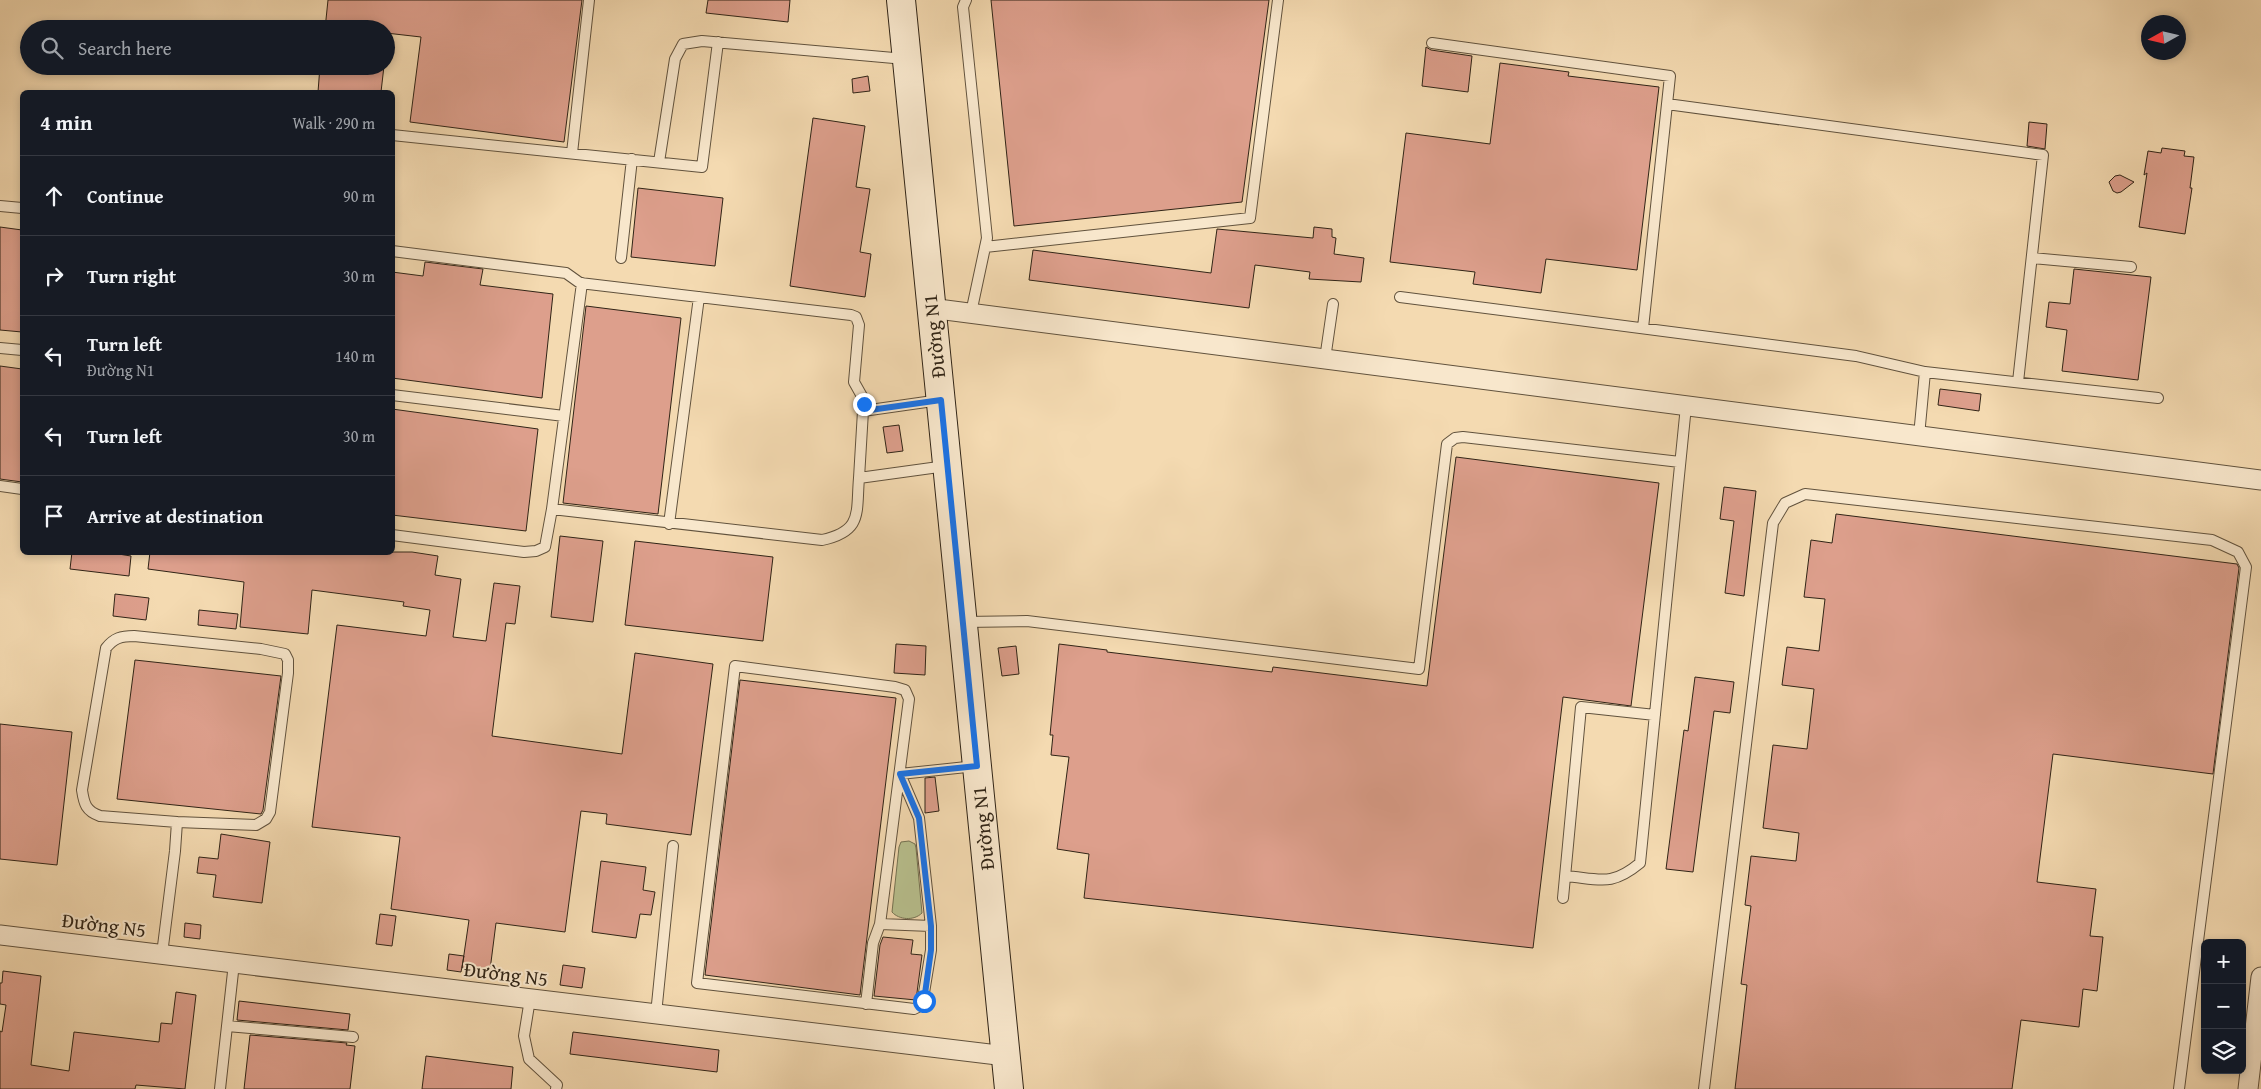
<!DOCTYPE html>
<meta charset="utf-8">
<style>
:root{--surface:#171b24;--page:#242831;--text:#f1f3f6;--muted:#9ea1a6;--line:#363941}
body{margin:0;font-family:"Gentium Book Plus",serif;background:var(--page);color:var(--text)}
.controls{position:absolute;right:15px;bottom:15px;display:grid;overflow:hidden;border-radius:8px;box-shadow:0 2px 8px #0003}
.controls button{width:45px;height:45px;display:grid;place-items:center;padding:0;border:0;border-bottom:1px solid var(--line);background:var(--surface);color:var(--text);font:25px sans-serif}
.compass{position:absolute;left:2141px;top:15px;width:45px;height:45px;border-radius:50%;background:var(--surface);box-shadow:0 2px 8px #0003;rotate:262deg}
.stop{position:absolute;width:15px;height:15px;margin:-11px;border:4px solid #1a73e8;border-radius:50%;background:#fff}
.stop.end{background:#1a73e8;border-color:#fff;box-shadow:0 1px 5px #0008}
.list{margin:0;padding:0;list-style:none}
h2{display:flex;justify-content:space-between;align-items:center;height:65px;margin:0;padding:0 20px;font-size:21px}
h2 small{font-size:16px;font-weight:400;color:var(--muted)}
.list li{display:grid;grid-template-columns:32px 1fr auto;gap:15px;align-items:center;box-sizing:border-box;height:80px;padding:0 20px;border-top:1px solid var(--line)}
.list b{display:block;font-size:19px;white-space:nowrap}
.list p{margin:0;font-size:16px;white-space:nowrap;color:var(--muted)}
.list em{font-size:16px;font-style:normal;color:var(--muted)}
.icon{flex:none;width:28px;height:28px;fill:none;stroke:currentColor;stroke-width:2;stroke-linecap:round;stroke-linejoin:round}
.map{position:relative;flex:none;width:2261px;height:1089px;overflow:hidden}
.search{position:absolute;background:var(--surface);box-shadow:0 2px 8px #0003;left:20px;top:20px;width:375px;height:55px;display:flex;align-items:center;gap:12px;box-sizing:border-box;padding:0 18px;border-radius:28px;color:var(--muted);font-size:19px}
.panel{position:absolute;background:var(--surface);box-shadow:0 2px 8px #0003;left:20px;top:90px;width:375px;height:465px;border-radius:8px}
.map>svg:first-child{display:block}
.green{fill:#b8c08e;stroke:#747252}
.building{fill:#dd9f8c;stroke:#302416}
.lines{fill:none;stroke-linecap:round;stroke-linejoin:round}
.lane-casing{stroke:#61523d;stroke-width:12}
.street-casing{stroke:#61523d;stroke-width:21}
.secondary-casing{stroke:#302416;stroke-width:30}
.lane{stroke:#f8e7cc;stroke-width:10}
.street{stroke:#f8e7cc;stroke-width:19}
.secondary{stroke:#f8e7cc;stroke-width:28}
.route{stroke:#1a73e8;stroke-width:6}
.labels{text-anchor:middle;stroke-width:4;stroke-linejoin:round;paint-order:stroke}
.street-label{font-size:20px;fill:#302416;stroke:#f8e7cc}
</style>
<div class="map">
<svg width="2261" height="1089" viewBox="0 0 2261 1089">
<rect width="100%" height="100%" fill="#f4dab1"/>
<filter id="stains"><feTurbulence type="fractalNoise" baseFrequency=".004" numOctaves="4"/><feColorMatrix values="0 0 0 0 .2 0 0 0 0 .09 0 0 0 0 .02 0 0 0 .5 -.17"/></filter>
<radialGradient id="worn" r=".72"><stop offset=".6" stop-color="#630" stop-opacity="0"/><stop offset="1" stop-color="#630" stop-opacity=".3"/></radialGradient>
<!-- green -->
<path class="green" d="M909 841 915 844 916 848 922 913C914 921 899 920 892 912L899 847 901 842Z"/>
<!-- building -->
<path class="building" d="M328 0H582L564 142 410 122 421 37 386 33V29H325Z
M708 0H790L788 22 706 13Z
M991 0H1269L1242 202 1014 226Z
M1426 47 1431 50 1472 56 1468 92 1422 86Z
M1500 63 1569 72 1568 76 1659 87 1637 270 1546 259 1541 293 1473 284 1475 272 1390 262 1406 133 1490 144Z
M320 66H384L381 92H318Z
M868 76 870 91 853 93 852 79Z
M813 118 865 126 856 187 870 189 860 252 871 254 865 297 790 286Z
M2029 122 2047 124 2045 149 2027 146Z
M2162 148 2185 151 2184 156 2194 157 2190 188H2192L2185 234 2139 227 2147 173 2144 175 2148 151 2161 153Z
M2120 175 2134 182 2121 192 2117 193 2113 191 2109 182 2115 176Z
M638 188 723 198 715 266 631 257Z
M0 227 22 230V332L0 330Z
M1314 227 1332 229V237L1336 238 1334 254 1364 258 1361 282 1309 279 1310 272 1255 265 1249 308 1029 280 1033 250 1211 273 1217 229 1313 238Z
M425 262 483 269 480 285 553 294 542 398 392 378V272L423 276Z
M2074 269 2151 277 2138 380 2062 371 2067 330 2046 327 2049 302 2070 304Z
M586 306 681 318 658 514 563 503Z
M0 366 22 369V482L0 479Z
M1940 389 1981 394 1979 411 1938 405Z
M392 409 538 429 526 531 392 515Z
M899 425 903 451 887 453 883 427Z
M1456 457 1659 483 1631 706 1563 697 1533 948 1084 898 1089 854 1057 849 1069 757 1051 755 1053 735H1050L1059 644 1107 650V652L1272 672 1273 667 1427 686Z
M1724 487 1756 491 1744 596 1725 593 1734 521 1720 519Z
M1836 514 2237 564 2239 568 2213 774 2053 754 2037 882 2096 889 2090 936 2103 937 2097 991 2083 989 2079 1027 2021 1020 2012 1089H1735L1747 985 1741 984 1751 906 1745 905 1751 856 1796 861 1799 833 1763 828 1773 745 1807 749 1814 689 1782 685 1787 647 1819 651 1825 599 1804 597 1811 540 1832 543Z
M560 536 603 541 593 622 551 617Z
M635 541 773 557 763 641 625 625Z
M72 552H106L131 556 129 576 70 569Z
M150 552H412L438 556 435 575 461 579 453 637 486 641 494 583 520 586 515 624 506 623 492 736 622 754 635 653 713 664 691 835 606 824 607 814 581 811 565 932 496 923 490 970 462 968 469 920 391 909 400 837 312 827 337 625 426 636 430 610 403 606 404 602 312 590 308 634 240 627 244 582 148 569Z
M115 594 149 598 146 620 113 616Z
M199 610 238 614 236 629 198 625Z
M896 644 926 646 925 675 894 673Z
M1016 646 1019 674 1002 676 998 648Z
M135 660 281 676 263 810 261 814 117 799Z
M1695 677 1734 682 1730 713 1714 711 1693 872 1666 869 1684 730 1688 731Z
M740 680 896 698 860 995 705 975Z
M0 724 72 732 57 865 0 859Z
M935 777 939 811 925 813V778Z
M221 834 270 842 262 903 213 897 216 875 197 873 199 857 218 859Z
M601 861 646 867 643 890 655 892 651 915 640 914 636 938 592 932Z
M380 914 396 916 392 946 376 944Z
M185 923 201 925 200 939 184 937Z
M883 937 913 940 911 954 922 955 916 1000 874 996 880 945Z
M449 954 464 956 461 972 447 970Z
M563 965 585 968 582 988 560 985Z
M3 971 41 976 31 1065 69 1071 74 1032 159 1042 161 1023 172 1024 176 992 196 995 185 1089 136 1085 135 1089H0V1031L2 1032 6 1005 0 1004V983H2Z
M239 1001 350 1014 348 1030 237 1020Z
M573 1032 719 1050 717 1072 570 1054Z
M250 1035 347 1043 346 1045 355 1046 350 1089H244Z
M426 1056 513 1067 511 1089H422Z"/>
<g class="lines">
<defs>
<path id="lane" d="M966 0 963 7 987 238 971 313
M1432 43 1670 76 1643 328
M1667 104 2043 155 2018 382
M392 135 702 167 718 42
M572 153 589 0
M659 162 675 59 683 44 702 41 905 59
M0 206 22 208
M985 247 1250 218 1278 0
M392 251 566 273 580 283 851 315 856 317 859 325 854 382 863 398V411
M621 258 632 159
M2032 258 2131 267
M1400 297 1856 356 1925 372 2158 398
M0 348 22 350
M1325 359 1333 304
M392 395 564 416
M1919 436 1925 372
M859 478 863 411 940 400
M0 486 22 489
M552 509 582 283
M669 524 699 297
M392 535 524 552 536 551 545 547 552 509 822 540C863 531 856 513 859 478L946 466
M964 622 1027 621 1419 669 1447 444 1455 438 1463 437 1680 462
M900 774 976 766
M1565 876C1600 879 1611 887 1640 863L1686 406
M1563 898 1581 707 1655 715
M880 924 931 926
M162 954 175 851 177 822 100 816C86 811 84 804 82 790L106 648C114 638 121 636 134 636L261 649 285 654 288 660V673L270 812 266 819 256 825 177 822
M530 999 524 1036 529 1059 557 1085 556 1089
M866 1004 873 943 880 924 909 699 905 690 895 687 735 666 697 983 914 1009 922 1005 931 950V926L919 818 900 774
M656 1014 673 846
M227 1026 353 1037
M220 1089 234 963
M1704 1089 1773 523 1785 503 1805 494 2212 540 2238 552 2246 567 2179 1089"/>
<path id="street" d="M930 308 2261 480
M0 935 1006 1056
M2248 1089 2261 977"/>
<path id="secondary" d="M901 0 1009 1089"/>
</defs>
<!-- lane casing -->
<use href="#lane" class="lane-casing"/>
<!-- street casing -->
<use href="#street" class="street-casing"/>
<!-- secondary casing -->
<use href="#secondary" class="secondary-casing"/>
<!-- lane -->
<use href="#lane" class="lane"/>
<!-- street -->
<use href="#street" class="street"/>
<!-- secondary -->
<use href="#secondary" class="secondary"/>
</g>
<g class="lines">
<!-- route -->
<path class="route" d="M864 404 863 411 941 400 977 766 900 774 919 818 931 926V950L924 1001"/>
</g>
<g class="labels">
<!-- street labels -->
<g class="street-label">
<text transform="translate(934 336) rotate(-96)" y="7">Đường N1</text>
<text transform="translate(983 828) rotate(-96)" y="7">Đường N1</text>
<text transform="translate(104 925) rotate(7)" y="7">Đường N5</text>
<text transform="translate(506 974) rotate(7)" y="7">Đường N5</text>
</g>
</g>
<rect width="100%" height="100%" filter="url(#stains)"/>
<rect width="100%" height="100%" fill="url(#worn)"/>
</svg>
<div class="controls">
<button>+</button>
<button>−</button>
<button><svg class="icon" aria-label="layers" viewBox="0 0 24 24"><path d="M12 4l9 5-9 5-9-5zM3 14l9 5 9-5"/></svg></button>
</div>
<svg class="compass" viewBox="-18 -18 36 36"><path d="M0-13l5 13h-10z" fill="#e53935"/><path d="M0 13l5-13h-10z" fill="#9ea1a6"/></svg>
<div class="stop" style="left:924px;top:1001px"></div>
<div class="stop end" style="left:864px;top:404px"></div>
<div class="search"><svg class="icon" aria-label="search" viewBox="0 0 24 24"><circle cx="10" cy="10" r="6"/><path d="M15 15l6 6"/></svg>Search here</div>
<section class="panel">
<h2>4 min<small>Walk · 290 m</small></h2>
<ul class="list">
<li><svg class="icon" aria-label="ahead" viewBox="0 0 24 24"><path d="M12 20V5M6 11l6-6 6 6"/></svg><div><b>Continue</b></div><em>90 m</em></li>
<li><svg class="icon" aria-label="right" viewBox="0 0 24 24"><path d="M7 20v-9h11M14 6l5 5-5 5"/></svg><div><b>Turn right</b></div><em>30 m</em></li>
<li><svg class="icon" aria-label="left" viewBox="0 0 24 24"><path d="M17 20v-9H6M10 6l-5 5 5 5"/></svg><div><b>Turn left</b><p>Đường N1</p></div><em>140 m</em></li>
<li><svg class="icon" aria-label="left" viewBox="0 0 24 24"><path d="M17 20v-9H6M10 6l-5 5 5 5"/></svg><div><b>Turn left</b></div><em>30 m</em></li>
<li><svg class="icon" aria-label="arrive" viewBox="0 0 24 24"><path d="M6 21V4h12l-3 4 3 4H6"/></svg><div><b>Arrive at destination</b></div></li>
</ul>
</section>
</div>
